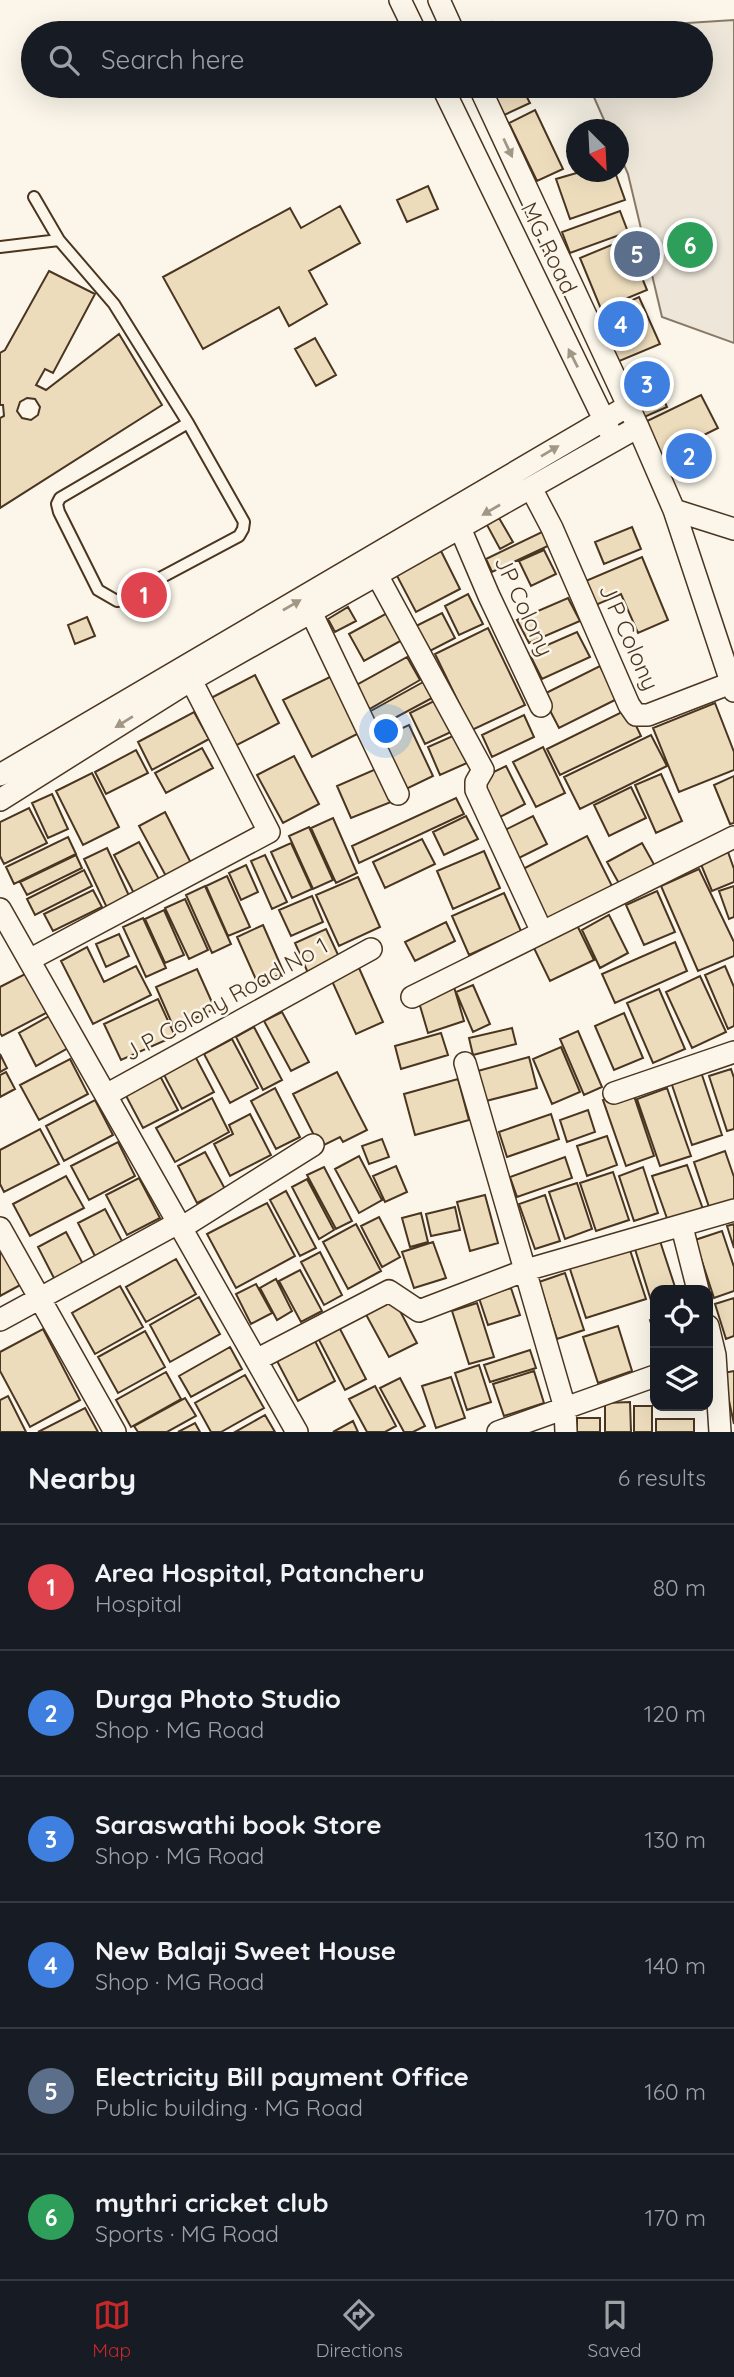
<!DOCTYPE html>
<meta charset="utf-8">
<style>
:root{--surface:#171b24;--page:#20242c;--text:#f1f3f6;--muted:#9ea1a6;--line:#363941;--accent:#c62828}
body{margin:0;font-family:Quicksand,sans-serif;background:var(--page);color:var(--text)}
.controls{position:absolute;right:21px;bottom:21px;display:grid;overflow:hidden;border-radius:14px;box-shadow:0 7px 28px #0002}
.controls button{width:63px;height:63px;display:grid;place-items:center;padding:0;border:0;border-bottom:2px solid var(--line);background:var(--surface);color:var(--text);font:35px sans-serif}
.compass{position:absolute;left:566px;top:119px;width:63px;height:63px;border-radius:50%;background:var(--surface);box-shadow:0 7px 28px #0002;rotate:156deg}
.you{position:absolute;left:387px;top:732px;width:24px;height:24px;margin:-18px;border:5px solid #fff;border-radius:50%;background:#1a73e8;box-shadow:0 0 0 10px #1a73e833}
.badge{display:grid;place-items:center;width:46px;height:46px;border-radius:50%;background:var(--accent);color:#fff;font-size:23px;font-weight:700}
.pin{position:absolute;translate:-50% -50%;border:4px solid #fff;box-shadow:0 2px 7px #0006}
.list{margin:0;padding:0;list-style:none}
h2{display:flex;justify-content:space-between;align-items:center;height:91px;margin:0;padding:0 28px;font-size:30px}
h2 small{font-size:23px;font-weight:400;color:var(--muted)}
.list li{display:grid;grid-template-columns:46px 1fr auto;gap:21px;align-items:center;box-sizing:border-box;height:126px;padding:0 28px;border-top:2px solid var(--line)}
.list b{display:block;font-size:26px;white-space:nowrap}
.list p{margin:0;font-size:23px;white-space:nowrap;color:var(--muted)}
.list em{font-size:23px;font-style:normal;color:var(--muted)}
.icon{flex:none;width:38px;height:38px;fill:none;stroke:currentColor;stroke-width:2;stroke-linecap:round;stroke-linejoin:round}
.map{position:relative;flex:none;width:734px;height:1432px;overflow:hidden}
.search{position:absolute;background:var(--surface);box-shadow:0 7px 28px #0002;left:21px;right:21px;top:21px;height:77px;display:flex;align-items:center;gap:18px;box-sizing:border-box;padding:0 24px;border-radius:38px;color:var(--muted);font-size:26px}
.sheet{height:847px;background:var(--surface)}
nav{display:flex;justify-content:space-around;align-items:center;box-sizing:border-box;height:98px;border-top:2px solid var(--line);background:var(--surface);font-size:19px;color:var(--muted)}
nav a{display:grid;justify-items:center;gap:4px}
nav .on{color:var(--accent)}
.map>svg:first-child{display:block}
.green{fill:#ede6d9;stroke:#887966;stroke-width:2}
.building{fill:#ecdcbc;stroke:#4a3520;stroke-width:2;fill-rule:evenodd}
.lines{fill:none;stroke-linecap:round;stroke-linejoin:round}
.service-casing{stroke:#4a3520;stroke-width:14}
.minor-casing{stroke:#4a3520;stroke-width:24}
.service{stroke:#fbf6e9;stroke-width:10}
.minor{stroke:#fbf6e9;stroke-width:21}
.oneway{fill:#a29684}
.labels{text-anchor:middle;stroke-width:5;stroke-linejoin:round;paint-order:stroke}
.street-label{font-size:23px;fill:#4a3520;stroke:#fbf6e9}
</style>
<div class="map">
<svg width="734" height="1432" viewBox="0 0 734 1432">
<rect width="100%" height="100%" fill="#fbf6e9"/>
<!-- green -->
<path class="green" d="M734 20V343L662 317 628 174 619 153 618 130 608 129 589 86H701V33H565L564 31Z"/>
<!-- building -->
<path class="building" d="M491 22 496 33H467Z
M487 86H521L530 103 502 116Z
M535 110 563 169 537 181 509 123Z
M580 172H615L625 200 570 219 556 179Z
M428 186 438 209 407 222 397 200Z
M340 206 360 243 309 271 327 304 289 326 279 307 203 349 163 277 290 208 301 228Z
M620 211 628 232 570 253 562 232Z
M626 239 647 290 601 309 580 258Z
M49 271 95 294 53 373 45 369 36 385 46 390 119 334 162 405 0 508V418L4 416 3 405H0V353L5 350ZM27 398 35 399 40 407 38 415 31 420 22 418 17 411 20 402Z
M639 297 660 344 617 362 597 316Z
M315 338 336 375 316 386 295 349Z
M647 362 667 407 642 418 623 373Z
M701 395 718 428 662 456 645 422Z
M499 518 513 542 500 549 487 525Z
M632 527 641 549 604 564 595 542Z
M544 531 550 545 492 572 486 559Z
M544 550 556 574 531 586 519 561Z
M441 551 460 589 416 612 396 574Z
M642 557 668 620 638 633 621 594 591 607 581 583Z
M468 594 483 624 459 635 445 606Z
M568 598 580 621 529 643 517 620Z
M348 607 356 621 335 632 328 619Z
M389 612 404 639 364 661 349 634Z
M442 613 455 638 428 652 416 626Z
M87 617 95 636 75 644 68 625Z
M488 628 525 705 472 730 435 654Z
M577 632 590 657 542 679 529 653Z
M407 657 420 680 366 711 353 687Z
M600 666 617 699 559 728 542 695Z
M336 674 365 730 312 757 283 700Z
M255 675 279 723 235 746 211 698Z
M425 681 434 697 378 727 369 712Z
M436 700 451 732 425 744 410 713Z
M715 703 734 752V770L679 792 653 728Z
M628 709 641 736 560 775 547 749Z
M194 712 209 739 152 770 138 742Z
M524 715 534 737 492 757 482 735Z
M409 725 433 776 402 791 378 739Z
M455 735 467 763 440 775 428 747Z
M651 735 667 766 580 809 564 777Z
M543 747 565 793 536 807 513 762Z
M202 748 213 768 166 793 155 773Z
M136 750 148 773 106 794 95 772Z
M294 756 319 804 283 823 257 775Z
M506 766 525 804 498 818 479 779Z
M376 769 391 802 351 818 337 786Z
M92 773 119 827 83 845 56 791Z
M661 774 682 821 656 833 635 785Z
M734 776V823L730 824 714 785Z
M631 787 646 818 609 836 594 805Z
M52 794 68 829 48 838 32 803Z
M456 798 464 814 359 863 352 846Z
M29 808 47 843 4 864 0 856V822Z
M165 812 192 865 167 878 139 826Z
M466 816 478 839 444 855 433 832Z
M533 816 547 844 515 860 501 832Z
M333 818 357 873 336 883 311 828Z
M309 827 333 880 313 889 289 836Z
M587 836 612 886 544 921 519 871Z
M68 837 76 854 14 884 6 867Z
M422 839 435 864 385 888 373 862Z
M139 842 162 885 137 899 114 855Z
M291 843 312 889 292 898 271 852Z
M642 843 656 868 621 887 607 862Z
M107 848 131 900 108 910 84 859Z
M484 851 500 888 453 909 437 871Z
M728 852 734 869V882L712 891 700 862Z
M76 855 82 868 27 895 20 882Z
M265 855 287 902 272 909 251 861Z
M246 865 258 892 241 900 229 873Z
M699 869 734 942V956L698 971 661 886Z
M84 870 92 886 35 915 27 899Z
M227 876 250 927 228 936 206 886Z
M358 877 380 927 339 946 316 895Z
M205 886 231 944 212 953 186 895Z
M734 886V917L729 919 719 891Z
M93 890 102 907 53 931 44 914Z
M657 891 675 932 644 945 626 905Z
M504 893 521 931 469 955 452 916Z
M312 896 323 922 291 936 279 910Z
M185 899 208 950 189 959 165 908Z
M164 910 184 955 165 963 145 919Z
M609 915 628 953 600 968 582 930Z
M143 918 166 968 146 977 123 927Z
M575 921 594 960 550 981 531 942Z
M446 922 455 941 415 961 405 942Z
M263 925 284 973 258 984 237 937Z
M326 929 340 959 308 973 295 943Z
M119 934 129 956 106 967 96 944Z
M675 942 687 971 615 1003 602 974Z
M87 947 104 982 136 966 151 995 93 1024 61 961Z
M725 966 734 987V1026L728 1029 705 975Z
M359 968 383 1022 356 1034 332 981Z
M197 969 215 1009 174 1028 156 987Z
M27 973 48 1012 2 1036 0 1033V987Z
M700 976 726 1032 692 1048 666 992Z
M473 985 490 1024 473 1032 456 992Z
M454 987 464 1021 428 1033 418 999Z
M659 989 685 1049 653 1063 627 1003Z
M158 999 175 1036 121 1060 104 1024Z
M282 1012 309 1062 291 1071 264 1021Z
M624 1013 643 1058 614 1070 595 1026Z
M51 1015 68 1048 36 1066 19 1033Z
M254 1027 282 1080 263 1090 236 1037Z
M512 1028 516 1044 473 1055 469 1038Z
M578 1031 602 1087 584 1095 560 1039Z
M441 1033 448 1055 401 1069 395 1046Z
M232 1039 258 1088 230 1103 204 1054Z
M561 1047 580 1092 552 1104 533 1059Z
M0 1054 7 1068 0 1072Z
M195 1056 214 1092 182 1109 163 1073Z
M529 1057 537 1088 482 1102 474 1072Z
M70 1059 88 1094 39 1120 20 1085Z
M731 1069 734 1078V1129L727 1131 709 1076Z
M6 1072 15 1089 0 1097V1075Z
M337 1072 367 1130 343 1142 340 1137 320 1147 293 1094Z
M701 1072 722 1135 692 1145 671 1082Z
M159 1074 178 1110 143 1128 124 1092Z
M458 1079 469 1120 415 1135 404 1094Z
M275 1088 300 1137 276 1149 251 1101Z
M667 1088 691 1156 660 1166 637 1099Z
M632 1090 654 1156 626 1166 603 1100Z
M212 1098 229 1132 175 1162 156 1128Z
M95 1100 113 1135 64 1161 46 1126Z
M588 1110 595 1132 567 1142 560 1120Z
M250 1114 271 1155 230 1176 214 1144 233 1134 229 1125Z
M551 1114 559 1139 507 1157 499 1132Z
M40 1129 59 1164 4 1192 0 1184V1150Z
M607 1136 617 1165 587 1176 577 1146Z
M382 1139 389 1157 369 1164 362 1146Z
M118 1142 135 1176 89 1200 71 1166Z
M725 1151 734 1177V1205L711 1213 694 1162Z
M205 1152 225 1189 197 1203 178 1166Z
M359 1156 382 1200 359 1213 335 1169Z
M565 1157 572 1178 517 1197 510 1177Z
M687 1165 704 1212 669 1224 652 1176Z
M396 1166 407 1192 385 1202 373 1176Z
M324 1167 352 1221 336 1229 307 1175Z
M643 1167 658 1213 634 1221 619 1176Z
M613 1172 629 1220 596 1231 580 1183Z
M66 1176 84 1208 30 1236 13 1204Z
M139 1178 160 1218 127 1235 106 1195Z
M307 1179 334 1230 319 1239 292 1187Z
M577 1183 592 1229 565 1239 549 1192Z
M286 1191 316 1248 300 1256 270 1200Z
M485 1195 498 1243 470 1251 457 1202Z
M545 1195 560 1241 535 1249 519 1204Z
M267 1203 295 1256 236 1288 207 1234Z
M455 1207 460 1230 431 1236 426 1214Z
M105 1209 122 1241 95 1256 78 1223Z
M421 1213 428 1242 410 1247 402 1218Z
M379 1217 400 1257 382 1267 361 1226Z
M356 1224 381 1271 348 1289 323 1242Z
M734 1224V1248L727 1226Z
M722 1231 734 1267V1291L714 1298 695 1240Z
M66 1232 83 1264 55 1280 38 1247Z
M659 1238 676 1290H655L654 1310 634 1246Z
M0 1239 24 1283 0 1296Z
M433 1242 446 1278 414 1288 402 1252Z
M629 1247 646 1299 586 1318 569 1266Z
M320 1252 342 1295 324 1305 301 1262Z
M176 1259 196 1294 146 1322 126 1287Z
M300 1270 322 1311 301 1322 279 1281Z
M565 1273 584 1330 557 1339 539 1282Z
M276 1279 292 1311 277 1320 260 1288Z
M256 1284 272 1313 251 1324 236 1294Z
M120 1286 143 1327 95 1354 72 1313Z
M511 1288 520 1315 488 1325 479 1298Z
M391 1294 417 1343 389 1357 363 1309Z
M199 1297 220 1334 170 1362 150 1325Z
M734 1298V1336L726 1339 715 1304Z
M477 1303 494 1357 469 1364 452 1311Z
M655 1318V1336L650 1320Z
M618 1326 632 1371 598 1383 583 1337Z
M339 1327 366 1379 345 1390 318 1338Z
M43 1329 80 1400 30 1427 0 1371V1352Z
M145 1331 165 1367 118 1393 98 1357Z
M315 1341 335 1381 298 1401 277 1361Z
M230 1347 242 1369 191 1397 179 1376Z
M530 1350 536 1368 490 1382 484 1365Z
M479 1365 491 1402 467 1410 455 1373Z
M534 1371 544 1403 504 1416 493 1384Z
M734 1371V1424L723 1373Z
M166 1372 181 1399 131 1427 116 1400Z
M245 1375 264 1408 221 1432H211L195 1403Z
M451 1377 465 1418 436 1428 422 1386Z
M400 1378 425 1426 413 1432H404L380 1388Z
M375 1386 396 1426 385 1432H367L349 1399Z
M8 1396 26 1432H0V1400Z
M185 1398 196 1416 167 1432H138L134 1426Z
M630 1402 631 1432H605V1403Z
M634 1406H652V1432H634Z
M85 1408 98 1432H38Z
M265 1415 275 1432H235Z
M577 1418H600V1432H577Z
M656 1419H694V1432H656Z
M353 1421 358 1432H333Z
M195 1423 200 1432H178Z"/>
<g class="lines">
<defs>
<path id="service" d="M34 197 59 240
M0 247 59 240 114 304 188 423 244 522 243 529 239 536 117 601 98 590 59 512 57 504 60 498 188 423"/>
<path id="minor" d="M400 0 416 33
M439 0 454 33
M442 86 610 432
M479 86 638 427 674 510 734 691
M531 488 552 528 629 705 636 715H648L731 683
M674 510 734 529
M460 528 489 596 541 706
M377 575 483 770 476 782V790L542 932
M311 612 398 794
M0 775 628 406
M0 800 191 680 638 427
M0 909 297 1432
M29 960 269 832 191 680
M412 997 734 837
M465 1063 565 1408 566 1432
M614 1093 734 1052
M106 1095 371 949
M682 1227 698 1290
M0 1228 115 1432
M181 1228 313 1145
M0 1320 178 1223
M708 1326 715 1355 720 1432
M256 1360 389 1291 419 1311 526 1270 734 1210
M498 1432 655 1376"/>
</defs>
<!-- service casing -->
<use href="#service" class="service-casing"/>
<!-- minor casing -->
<use href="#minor" class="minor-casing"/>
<!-- service -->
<use href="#service" class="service"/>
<!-- minor -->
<use href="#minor" class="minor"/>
</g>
<!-- one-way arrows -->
<defs><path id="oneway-solid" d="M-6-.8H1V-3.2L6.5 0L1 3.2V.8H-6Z" transform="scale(1.75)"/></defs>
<g class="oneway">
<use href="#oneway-solid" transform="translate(508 148) rotate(65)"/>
<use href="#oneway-solid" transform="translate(573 358) rotate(-117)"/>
<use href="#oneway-solid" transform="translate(550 451) rotate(-31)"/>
<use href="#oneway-solid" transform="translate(491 510) rotate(150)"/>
<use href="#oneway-solid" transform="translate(292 605) rotate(-30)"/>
<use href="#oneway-solid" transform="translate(124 722) rotate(148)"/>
</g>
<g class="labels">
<!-- street labels -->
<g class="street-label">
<text transform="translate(549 248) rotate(64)" y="8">MG Road</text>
<text transform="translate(524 606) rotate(65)" y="8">JP Colony</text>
<text transform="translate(629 637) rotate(66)" y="8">J P Colony</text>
<text transform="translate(226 999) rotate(-29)" y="8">J P Colony Road No 1</text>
</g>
</g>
</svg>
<div class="controls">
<button><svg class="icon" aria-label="locate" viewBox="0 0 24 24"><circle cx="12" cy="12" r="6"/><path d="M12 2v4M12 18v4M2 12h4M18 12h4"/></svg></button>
<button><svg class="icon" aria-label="layers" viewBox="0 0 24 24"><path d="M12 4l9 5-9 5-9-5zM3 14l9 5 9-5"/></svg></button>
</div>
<svg class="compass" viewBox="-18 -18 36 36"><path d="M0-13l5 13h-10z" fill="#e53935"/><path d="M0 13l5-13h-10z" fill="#9ea1a6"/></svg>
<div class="you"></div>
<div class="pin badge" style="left:144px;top:595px;background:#e0444e">1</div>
<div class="pin badge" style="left:689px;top:456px;background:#3f7fe0">2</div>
<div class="pin badge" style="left:647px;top:384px;background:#3f7fe0">3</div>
<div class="pin badge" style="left:621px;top:324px;background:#3f7fe0">4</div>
<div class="pin badge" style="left:637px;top:254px;background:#5c6f8a">5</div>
<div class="pin badge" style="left:690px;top:245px;background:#2e9e5b">6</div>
<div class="search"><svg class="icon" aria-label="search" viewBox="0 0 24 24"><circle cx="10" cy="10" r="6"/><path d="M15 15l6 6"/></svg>Search here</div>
</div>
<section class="sheet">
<h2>Nearby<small>6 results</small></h2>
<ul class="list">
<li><span class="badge" style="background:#e0444e">1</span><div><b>Area Hospital, Patancheru</b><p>Hospital</p></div><em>80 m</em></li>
<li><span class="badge" style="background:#3f7fe0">2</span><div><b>Durga Photo Studio</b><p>Shop · MG Road</p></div><em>120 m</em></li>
<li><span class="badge" style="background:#3f7fe0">3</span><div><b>Saraswathi book Store</b><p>Shop · MG Road</p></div><em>130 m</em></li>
<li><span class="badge" style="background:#3f7fe0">4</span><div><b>New Balaji Sweet House</b><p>Shop · MG Road</p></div><em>140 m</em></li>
<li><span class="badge" style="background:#5c6f8a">5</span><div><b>Electricity Bill payment Office</b><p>Public building · MG Road</p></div><em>160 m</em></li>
<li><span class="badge" style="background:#2e9e5b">6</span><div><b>mythri cricket club</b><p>Sports · MG Road</p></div><em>170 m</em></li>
</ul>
</section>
<nav>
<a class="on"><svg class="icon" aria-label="map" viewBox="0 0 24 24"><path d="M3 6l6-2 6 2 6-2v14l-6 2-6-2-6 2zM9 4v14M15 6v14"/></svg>Map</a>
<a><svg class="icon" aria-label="directions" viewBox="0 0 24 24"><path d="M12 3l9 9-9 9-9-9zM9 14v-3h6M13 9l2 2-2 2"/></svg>Directions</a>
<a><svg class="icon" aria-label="saved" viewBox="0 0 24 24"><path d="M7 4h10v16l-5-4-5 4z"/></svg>Saved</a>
</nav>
